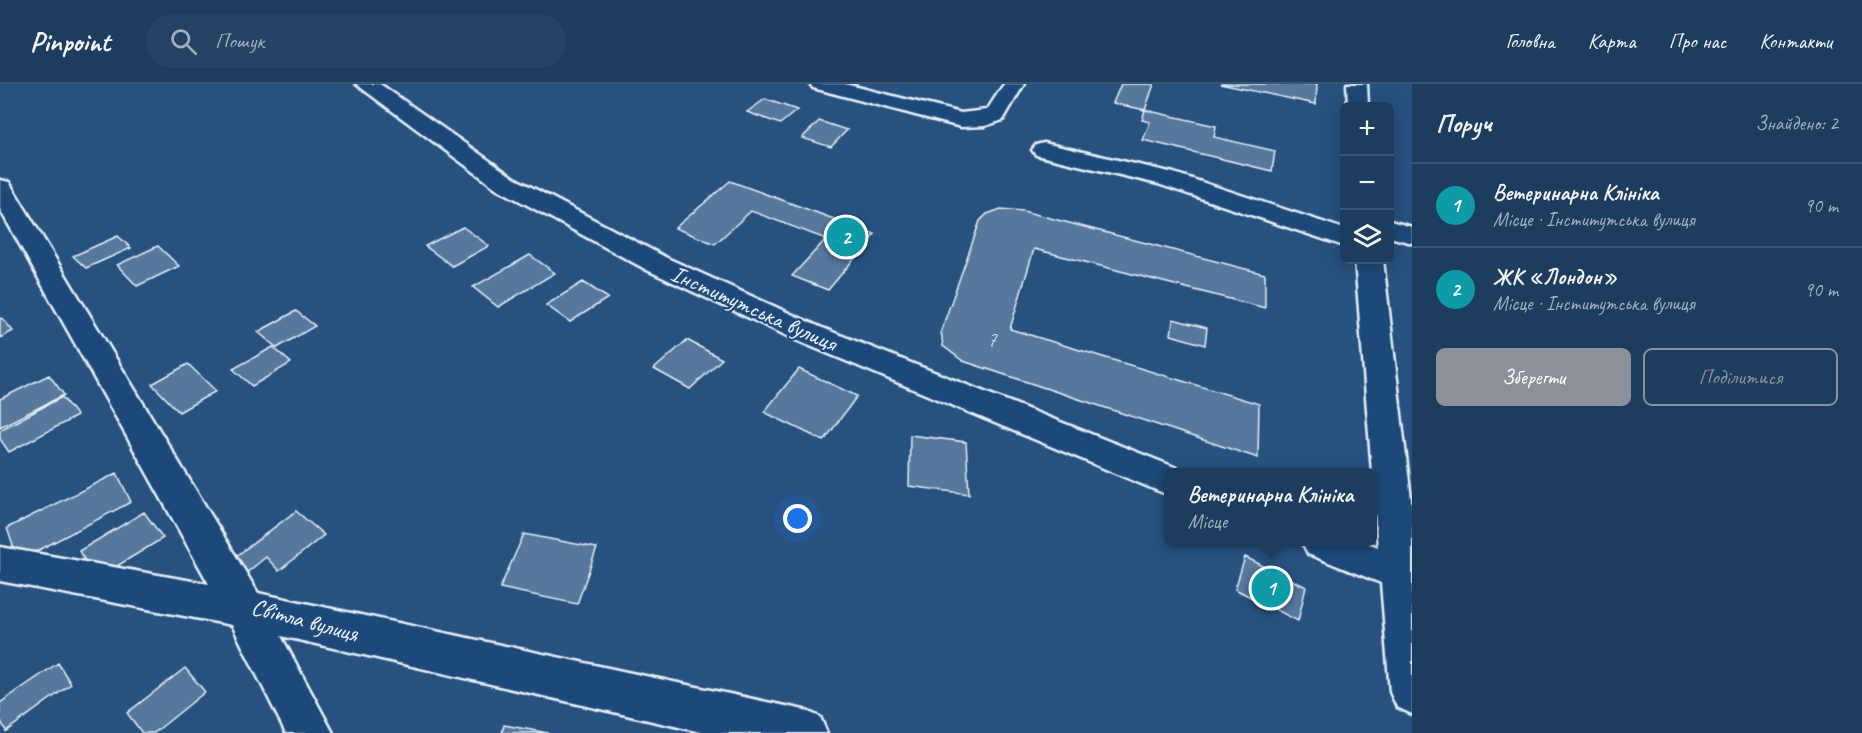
<!DOCTYPE html>
<html lang="uk">
<meta charset="utf-8">
<style>
:root{--surface:#1d3d5f;--page:#254465;--text:#f1f3f6;--muted:#a0aebd;--line:#3b5674;--accent:#8c9099}
body{margin:0;font-family:Caveat,sans-serif;background:var(--page);color:var(--text)}
.controls{position:absolute;right:18px;top:18px;display:grid;overflow:hidden;border-radius:9px;box-shadow:0 3px 15px #0003}
.controls button{width:54px;height:54px;display:grid;place-items:center;padding:0;border:0;border-bottom:2px solid var(--line);background:var(--surface);color:var(--text);font:30px sans-serif}
.you{position:absolute;left:798px;top:435px;width:21px;height:21px;margin:-15px;border:4px solid #fff;border-radius:50%;background:#1a73e8;box-shadow:0 0 0 9px #1a73e833}
.badge{display:grid;place-items:center;width:39px;height:39px;border-radius:50%;background:var(--accent);color:#fff;font-size:20px;font-weight:700}
.pin{position:absolute;translate:-50% -50%;border:3px solid #fff;box-shadow:0 2px 6px #0006}
.popup{position:absolute;left:1164px;top:384px;width:213px;height:78px;box-sizing:border-box;display:grid;place-content:center;border-radius:9px;background:var(--surface);filter:drop-shadow(0 2px 4px #0005);font-size:20px;white-space:nowrap;color:var(--muted)}
.popup b{font-size:22px;color:var(--text)}
.popup::after{content:'';position:absolute;left:50%;top:100%;margin-left:-12px;border:12px solid transparent;border-top-color:var(--surface)}
.list{margin:0;padding:0;list-style:none}
h2{display:flex;justify-content:space-between;align-items:center;height:78px;margin:0;padding:0 24px;font-size:26px}
h2 small{font-size:20px;font-weight:400;color:var(--muted)}
.list li{display:grid;grid-template-columns:39px 1fr auto;gap:18px;align-items:center;box-sizing:border-box;height:84px;padding:0 24px;border-top:2px solid var(--line)}
.list b{display:block;font-size:22px;white-space:nowrap}
.list p{margin:0;font-size:20px;white-space:nowrap;color:var(--muted)}
.list em{font-size:20px;font-style:normal;color:var(--muted)}
.actions{display:flex;gap:12px;padding:18px 24px}
.actions a{flex:1;padding:14px 0;border:2px solid var(--accent);border-radius:9px;text-align:center;font-size:21px;color:var(--accent)}
.actions .main{background:var(--accent);color:#fff}
.icon{flex:none;width:33px;height:33px;fill:none;stroke:currentColor;stroke-width:2;stroke-linecap:round;stroke-linejoin:round}
.map{position:relative;flex:none;width:1412px;height:649px;overflow:hidden}
header{display:flex;align-items:center;gap:36px;box-sizing:border-box;height:84px;padding:0 30px;background:var(--surface);border-bottom:2px solid var(--line)}
header strong{font-size:28px}
nav{display:flex;gap:33px;margin-inline-start:auto;font-size:21px}
.search{width:420px;height:54px;background:var(--page);display:flex;align-items:center;gap:15px;box-sizing:border-box;padding:0 21px;border-radius:33px;color:var(--muted);font-size:22px}
main{display:flex}
aside{flex:1;background:var(--surface)}
.map>svg:first-child{display:block}
.building{fill:#57789d;stroke:#e8f1f8;stroke-width:1.5}
.lines{fill:none;stroke-linecap:round;stroke-linejoin:round}
.minor-casing{stroke:#e8f1f8;stroke-width:5}
.minor{fill:#1f4a7a;fill-rule:evenodd}
.labels{text-anchor:middle;stroke-width:4.5;stroke-linejoin:round;paint-order:stroke}
.number-label{font-size:21px;fill:#c4d3e1}
.street-label{font-size:24px;fill:#e8f1f8;stroke:#1f4a7a}
</style>
<header>
<strong>Pinpoint</strong>
<div class="search"><svg class="icon" aria-label="search" viewBox="0 0 24 24"><circle cx="10" cy="10" r="6"/><path d="M15 15l6 6"/></svg>Пошук</div>
<nav><a>Головна</a><a>Карта</a><a>Про нас</a><a>Контакти</a></nav>
</header>
<main>
<div class="map">
<svg width="1412" height="649" viewBox="0 0 1412 649">
<rect width="100%" height="100%" fill="#27517f"/>
<filter id="ink" filterUnits="userSpaceOnUse"><feTurbulence type="fractalNoise" baseFrequency=".0167" numOctaves="2"/><feDisplacementMap in="SourceGraphic" scale="12" xChannelSelector="R" yChannelSelector="G"/><feConvolveMatrix kernelMatrix="1 2 1 2 8 2 1 2 1" color-interpolation-filters="sRGB"/></filter>
<g filter="url(#ink)">
<!-- building -->
<path class="building" d="M1121 0H1154L1145 26 1113 19Z
M1220 0H1317L1316 20Z
M765 15 797 26 780 40 747 28Z
M1145 26 1216 42 1214 53 1275 67 1272 87 1143 56 1150 38 1142 36Z
M819 37 847 46 831 63 802 54Z
M730 97 875 150 828 206 792 192 826 155 751 127 715 160 675 144Z
M1001 125 1023 127 1265 190V224L1034 165 1010 245 1259 320 1258 374 963 277 943 262 941 247 980 137 987 130Z
M463 143 489 162 452 182 425 162Z
M118 152 131 164 86 184 73 172Z
M158 162 179 182 137 202 117 181Z
M530 171 555 189 498 223 473 203Z
M583 198 608 214 570 238 546 221Z
M296 227 315 242 277 264 258 248Z
M2 234 13 247 0 254V235Z
M1173 235 1207 244 1205 261 1171 251Z
M687 256 722 275 690 305 654 285Z
M273 263 291 279 252 302 233 285Z
M188 280 216 307 179 328 152 300Z
M799 285 857 312 824 357 764 328Z
M49 291 64 311 0 343V315Z
M62 313 77 332 9 368 0 355V346Z
M910 351 966 358 969 410 909 402Z
M117 389 131 418 18 477 7 444Z
M296 427 324 451 279 487 266 473 245 490 231 476Z
M144 428 163 454 96 495 79 467Z
M524 450 597 464 577 520 500 504Z
M1245 473 1306 503 1298 537 1235 505Z
M58 579 71 600 6 647 0 635V619Z
M185 584 205 608 154 649H142L127 629Z
M504 641 548 649H502Z"/>
<g class="lines">
<defs>
<path id="minor" d="M356 0H380L514 94 667 174 820 243 1182 386 1183 388H1169V411L1156 406 798 257 647 186 496 104Z
M810 0H845L961 29 987 26 1004 0H1024L1003 36 985 42 961 43 813 4Z
M1347 0H1367L1368 22H1348Z
M1044 59 1174 89 1344 145V162L1158 100 1036 71 1032 66 1036 61Z
M0 96 9 98 12 103 258 509 804 626 820 633 827 649H705L281 552 333 649H286L232 541 0 497V463L209 500 0 125Z
M1390 137 1412 143V159L1390 153Z
M1355 176H1383L1412 424V630L1397 623 1390 608 1381 499 1308 470 1302 458H1364L1378 463Z"/>
</defs>
<!-- minor casing -->
<use href="#minor" class="minor-casing"/>
<!-- minor -->
<use href="#minor" class="minor"/>
</g>
</g>
<g class="labels">
<!-- number labels -->
<g class="number-label">
<text x="992" y="262">7</text>
</g>
<!-- street labels -->
<g class="street-label">
<text transform="translate(754 224) rotate(24)" y="8">Інститутська вулиця</text>
<text transform="translate(305 536) rotate(15)" y="8">Світла вулиця</text>
</g>
</g>
</svg>
<div class="controls">
<button>+</button>
<button>−</button>
<button><svg class="icon" aria-label="layers" viewBox="0 0 24 24"><path d="M12 4l9 5-9 5-9-5zM3 14l9 5 9-5"/></svg></button>
</div>
<div class="you"></div>
<div class="pin badge" style="left:1271px;top:504px;background:#0f9aa8">1</div>
<div class="popup"><b>Ветеринарна Клініка</b>Місце</div>
<div class="pin badge" style="left:846px;top:153px;background:#0f9aa8">2</div>
</div>
<aside>
<h2>Поруч<small>Знайдено: 2</small></h2>
<ul class="list">
<li><span class="badge" style="background:#0f9aa8">1</span><div><b>Ветеринарна Клініка</b><p>Місце · Інститутська вулиця</p></div><em>90 m</em></li>
<li><span class="badge" style="background:#0f9aa8">2</span><div><b>ЖК «Лондон»</b><p>Місце · Інститутська вулиця</p></div><em>90 m</em></li>
</ul>
<div class="actions"><a class="main">Зберегти</a><a>Поділитися</a></div>
</aside>
</main>
